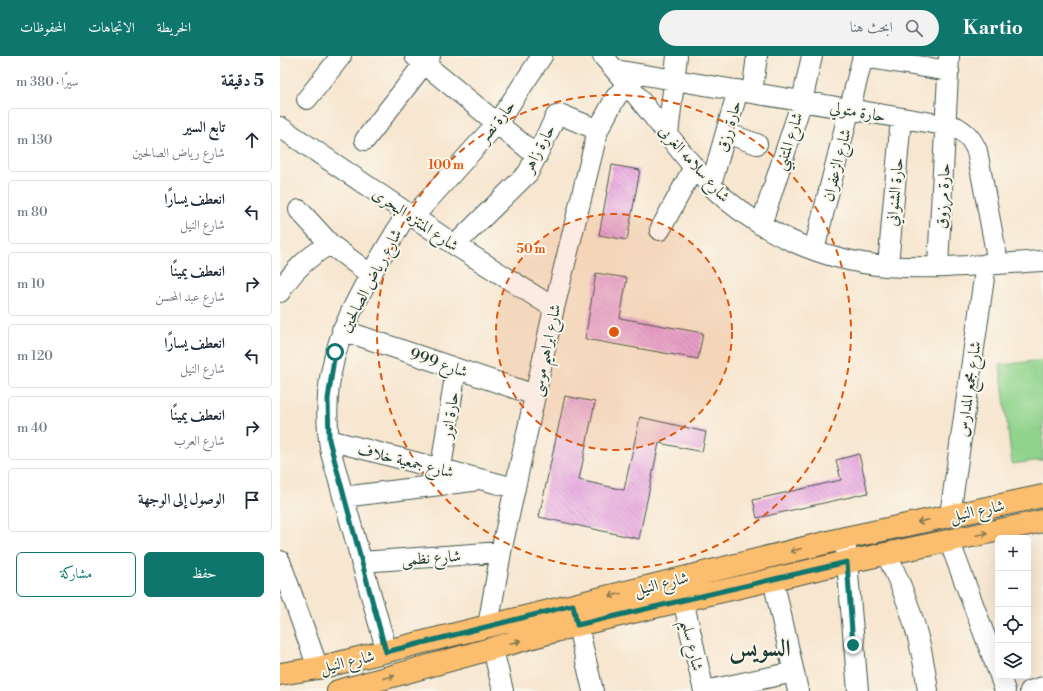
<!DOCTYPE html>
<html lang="ar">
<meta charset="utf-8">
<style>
:root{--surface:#fff;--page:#f2f2f3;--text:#1f2937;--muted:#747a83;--line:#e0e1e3;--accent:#0f766e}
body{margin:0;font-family:"Libre Bodoni",Amiri,serif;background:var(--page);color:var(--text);direction:rtl}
.controls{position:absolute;right:12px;bottom:12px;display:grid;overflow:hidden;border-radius:6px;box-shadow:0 4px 16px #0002}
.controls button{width:36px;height:36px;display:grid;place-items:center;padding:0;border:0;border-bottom:1px solid var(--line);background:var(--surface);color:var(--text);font:20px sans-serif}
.stop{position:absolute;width:12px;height:12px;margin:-9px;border:3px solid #0f766e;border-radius:50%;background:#fff}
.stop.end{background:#0f766e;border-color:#fff;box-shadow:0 1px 4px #0008}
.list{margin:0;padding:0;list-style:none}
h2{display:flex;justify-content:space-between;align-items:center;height:52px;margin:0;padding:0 16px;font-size:17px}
h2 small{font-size:13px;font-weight:400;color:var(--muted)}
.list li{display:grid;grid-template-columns:26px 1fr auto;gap:12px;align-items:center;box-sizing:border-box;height:64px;margin:0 8px 8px;padding:0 8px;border:1px solid var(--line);border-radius:6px}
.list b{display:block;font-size:15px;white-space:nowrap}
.list p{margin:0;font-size:13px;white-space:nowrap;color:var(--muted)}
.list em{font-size:13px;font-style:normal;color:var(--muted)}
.actions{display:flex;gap:8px;padding:12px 16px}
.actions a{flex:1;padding:9px 0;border:1px solid var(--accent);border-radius:6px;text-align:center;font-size:14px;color:var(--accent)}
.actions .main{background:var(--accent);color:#fff}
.icon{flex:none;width:22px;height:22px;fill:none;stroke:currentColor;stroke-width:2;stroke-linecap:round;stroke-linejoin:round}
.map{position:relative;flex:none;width:763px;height:635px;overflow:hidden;direction:ltr}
header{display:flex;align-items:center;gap:24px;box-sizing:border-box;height:56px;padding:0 20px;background:var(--accent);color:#fff}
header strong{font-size:19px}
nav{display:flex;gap:22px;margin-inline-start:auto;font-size:14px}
.search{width:280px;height:36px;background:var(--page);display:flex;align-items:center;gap:10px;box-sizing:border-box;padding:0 14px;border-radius:22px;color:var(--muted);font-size:15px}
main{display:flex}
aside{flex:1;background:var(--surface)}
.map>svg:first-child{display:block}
.pitch{fill:#8fd38c;stroke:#578860}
.building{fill:url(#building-back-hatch)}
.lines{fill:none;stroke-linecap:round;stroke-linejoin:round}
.minor-casing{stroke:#3f564b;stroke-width:22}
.major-casing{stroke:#3f564b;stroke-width:24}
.minor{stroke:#fff;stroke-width:20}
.major{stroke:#fbbd6e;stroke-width:22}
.oneway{stroke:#82774e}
.route{stroke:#0f766e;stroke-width:5}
.ring{fill:none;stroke:#de580e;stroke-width:2;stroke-dasharray:7 5}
.labels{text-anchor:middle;stroke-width:4;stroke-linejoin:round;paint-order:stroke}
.street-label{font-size:16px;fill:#1f3d34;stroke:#fbf7ec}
.town-label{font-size:24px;font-weight:bold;fill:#1f3d34;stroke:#fbf7ec}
.centre{fill:#de580e;stroke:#fbf7ec;stroke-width:2}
.ring-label{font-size:12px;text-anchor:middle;font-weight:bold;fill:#de580e;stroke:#fbf7ec;stroke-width:4;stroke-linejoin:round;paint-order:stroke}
</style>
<header>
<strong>Kartio</strong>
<div class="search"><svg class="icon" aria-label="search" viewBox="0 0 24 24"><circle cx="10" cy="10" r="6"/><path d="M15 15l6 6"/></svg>ابحث هنا</div>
<nav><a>الخريطة</a><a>الاتجاهات</a><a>المحفوظات</a></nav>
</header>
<main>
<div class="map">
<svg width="763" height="635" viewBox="0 0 763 635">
<defs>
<pattern id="building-back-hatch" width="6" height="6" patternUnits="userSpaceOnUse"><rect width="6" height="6" fill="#e8a6e0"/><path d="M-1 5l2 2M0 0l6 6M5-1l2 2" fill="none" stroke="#bb88b6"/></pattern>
</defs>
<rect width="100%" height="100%" fill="#fbf7ec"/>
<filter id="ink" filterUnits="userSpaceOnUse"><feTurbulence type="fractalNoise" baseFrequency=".025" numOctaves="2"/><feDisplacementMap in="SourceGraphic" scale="8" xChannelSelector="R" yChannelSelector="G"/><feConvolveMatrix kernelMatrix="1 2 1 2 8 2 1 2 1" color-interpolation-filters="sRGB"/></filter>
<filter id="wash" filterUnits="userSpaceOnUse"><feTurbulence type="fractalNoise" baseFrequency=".012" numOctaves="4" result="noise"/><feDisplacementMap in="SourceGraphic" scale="16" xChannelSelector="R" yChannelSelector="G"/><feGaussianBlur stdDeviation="0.9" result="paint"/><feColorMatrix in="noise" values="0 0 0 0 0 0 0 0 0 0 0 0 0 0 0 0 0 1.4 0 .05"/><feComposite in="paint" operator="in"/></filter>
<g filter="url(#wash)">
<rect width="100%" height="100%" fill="#f7e6d0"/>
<!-- pitch -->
<path class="pitch" d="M763 304V404L732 408 720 309Z"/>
<g id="blocks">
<!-- building -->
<path class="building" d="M332 109 360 114 347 184 319 179Z
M316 217 347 222 340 262 423 277 418 303 305 283Z
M285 340 315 346 299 424 344 434 360 361 426 376 422 396 379 387 359 483 259 461Z
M579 398 588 437 477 462 473 444 561 424 556 404Z"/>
</g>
</g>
<g filter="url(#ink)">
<use href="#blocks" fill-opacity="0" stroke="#3f564b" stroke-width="1"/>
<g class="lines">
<defs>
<path id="minor" d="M135 0 257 100
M323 0C343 23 362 46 381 70 397 90 413 112 431 130 479 176 540 204 606 210 658 214 711 208 763 205
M583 1 669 15
M335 14 676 71C688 78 692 84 697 95L718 207
M472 37 477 0
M27 43 61 0
M0 71 175 189 274 252
M446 77 477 88
M388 78 397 0
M85 84 150 0
M431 129 458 34
M19 154 50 188 91 219
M133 161 218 66 262 0
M481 169 522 45 532 0
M380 174 414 111
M175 189 248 117 276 60 282 59 318 74
M534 194 583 0
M608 210 621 62
M658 210 669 0
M0 236C12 215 29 200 50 188
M62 274 255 339
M49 384 235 432
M159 425 176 313
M63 441 192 425
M670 459 706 208
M565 482 578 635
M669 484 718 615
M606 498C629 542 642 586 648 635
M0 505 38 612
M81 506 221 496
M493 523 518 635
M403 544 424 635
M294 553 313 635
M208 570 221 496 274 252 318 74 336 41 348 28
M213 593 223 635
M107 596 51 397C33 299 81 236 127 157
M720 620 725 635
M425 635 514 616
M750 635 763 631"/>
<path id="major" d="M0 618 38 612 565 482 763 440
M58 635 297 569 567 506 763 465"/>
</defs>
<!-- minor casing -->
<use href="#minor" class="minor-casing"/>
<!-- major casing -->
<use href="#major" class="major-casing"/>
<!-- minor -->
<use href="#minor" class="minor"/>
<!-- major -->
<use href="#major" class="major"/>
</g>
<!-- one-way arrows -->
<defs><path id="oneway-shaft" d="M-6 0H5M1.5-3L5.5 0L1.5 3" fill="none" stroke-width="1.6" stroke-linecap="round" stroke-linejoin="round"/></defs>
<g class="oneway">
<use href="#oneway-shaft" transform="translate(643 465) rotate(168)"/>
<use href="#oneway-shaft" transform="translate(702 478) rotate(-12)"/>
<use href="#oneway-shaft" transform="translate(516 494) rotate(166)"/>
<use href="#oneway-shaft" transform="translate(335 539) rotate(166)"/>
<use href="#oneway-shaft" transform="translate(235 586) rotate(-16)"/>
<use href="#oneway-shaft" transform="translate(109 621) rotate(-15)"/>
</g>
</g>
<g class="lines" filter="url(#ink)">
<!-- route -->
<path class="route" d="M55 296 48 343 49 384 106 596 293 549 297 569 567 506 573 589"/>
</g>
<!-- distance rings -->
<circle cx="334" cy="276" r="118" fill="#de580e" fill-opacity=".12"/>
<g class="ring">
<circle cx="334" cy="276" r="118"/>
<circle cx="334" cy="276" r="237"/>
</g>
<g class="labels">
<!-- street labels -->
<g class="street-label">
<text transform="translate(578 55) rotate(10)" y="6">حارة متولي</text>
<text transform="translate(216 65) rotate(-52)" y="6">حارة نصر</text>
<text transform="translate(448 70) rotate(-74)" y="6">حارة رزق</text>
<text transform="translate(508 85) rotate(-72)" y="6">شارع المتنبي</text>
<text transform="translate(258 92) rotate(-62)" y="6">حارة زاهر</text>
<text transform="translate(415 107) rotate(48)" y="6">شارع سلامه الغربى</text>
<text transform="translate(556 109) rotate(-76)" y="6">شارع الزعفران</text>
<text transform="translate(614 136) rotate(-85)" y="6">حارة الشنواني</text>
<text transform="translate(662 140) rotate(-87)" y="6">حارة مرزوق</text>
<text transform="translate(136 163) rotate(34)" y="6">شارع المنتزه البحرى</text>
<text transform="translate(90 224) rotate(-62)" y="6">شارع رياض الصالحين</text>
<text transform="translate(265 294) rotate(-78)" y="6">شارع ابراهيم موسى</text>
<text transform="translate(159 306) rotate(19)" y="6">شارع 999</text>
<text transform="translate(688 333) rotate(-82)" y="6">شارع مجمع المدارس</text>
<text transform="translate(169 359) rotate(-81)" y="6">حارة انور</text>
<text transform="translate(126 404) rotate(14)" y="6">شارع جمعية خلاف</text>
<text transform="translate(697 454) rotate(-12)" y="6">شارع النيل</text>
<text transform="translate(151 501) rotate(-4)" y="6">شارع نظمى</text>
<text transform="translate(381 527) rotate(-14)" y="6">شارع النيل</text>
<text transform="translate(413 589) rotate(77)" y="6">شارع سليم</text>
<text transform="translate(67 605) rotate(-13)" y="6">شارع النيل</text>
</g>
<!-- town labels -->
<g class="town-label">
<text x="480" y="600">السويس</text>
</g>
</g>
<circle cx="334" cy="276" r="6" class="centre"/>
<g class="ring-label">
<text x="166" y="113">100 m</text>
<text x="251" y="197">50 m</text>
</g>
</svg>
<div class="controls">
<button>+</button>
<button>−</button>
<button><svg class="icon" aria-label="locate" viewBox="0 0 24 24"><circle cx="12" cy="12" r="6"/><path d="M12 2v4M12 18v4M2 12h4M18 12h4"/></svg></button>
<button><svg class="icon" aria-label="layers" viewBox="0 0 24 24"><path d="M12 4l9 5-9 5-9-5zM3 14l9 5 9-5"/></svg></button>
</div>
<div class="stop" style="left:55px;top:296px"></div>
<div class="stop end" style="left:573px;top:589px"></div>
</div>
<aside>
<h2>5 دقيقة<small>سيرًا · 380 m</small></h2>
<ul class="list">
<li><svg class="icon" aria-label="ahead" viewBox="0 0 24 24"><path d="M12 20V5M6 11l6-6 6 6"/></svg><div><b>تابع السير</b><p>شارع رياض الصالحين</p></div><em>130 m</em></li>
<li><svg class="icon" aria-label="left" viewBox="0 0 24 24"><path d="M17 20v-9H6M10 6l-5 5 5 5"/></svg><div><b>انعطف يسارًا</b><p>شارع النيل</p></div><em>80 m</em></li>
<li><svg class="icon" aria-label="right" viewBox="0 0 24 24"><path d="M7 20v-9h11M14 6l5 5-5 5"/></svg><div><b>انعطف يمينًا</b><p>شارع عبد المحسن</p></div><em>10 m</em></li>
<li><svg class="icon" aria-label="left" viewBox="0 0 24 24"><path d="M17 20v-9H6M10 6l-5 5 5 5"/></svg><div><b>انعطف يسارًا</b><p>شارع النيل</p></div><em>120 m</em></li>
<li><svg class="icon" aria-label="right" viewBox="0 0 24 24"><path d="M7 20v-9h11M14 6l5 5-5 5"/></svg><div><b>انعطف يمينًا</b><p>شارع العرب</p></div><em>40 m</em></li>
<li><svg class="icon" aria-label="arrive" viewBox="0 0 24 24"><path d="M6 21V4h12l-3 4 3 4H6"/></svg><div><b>الوصول إلى الوجهة</b></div></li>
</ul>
<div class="actions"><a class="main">حفظ</a><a>مشاركة</a></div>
</aside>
</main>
